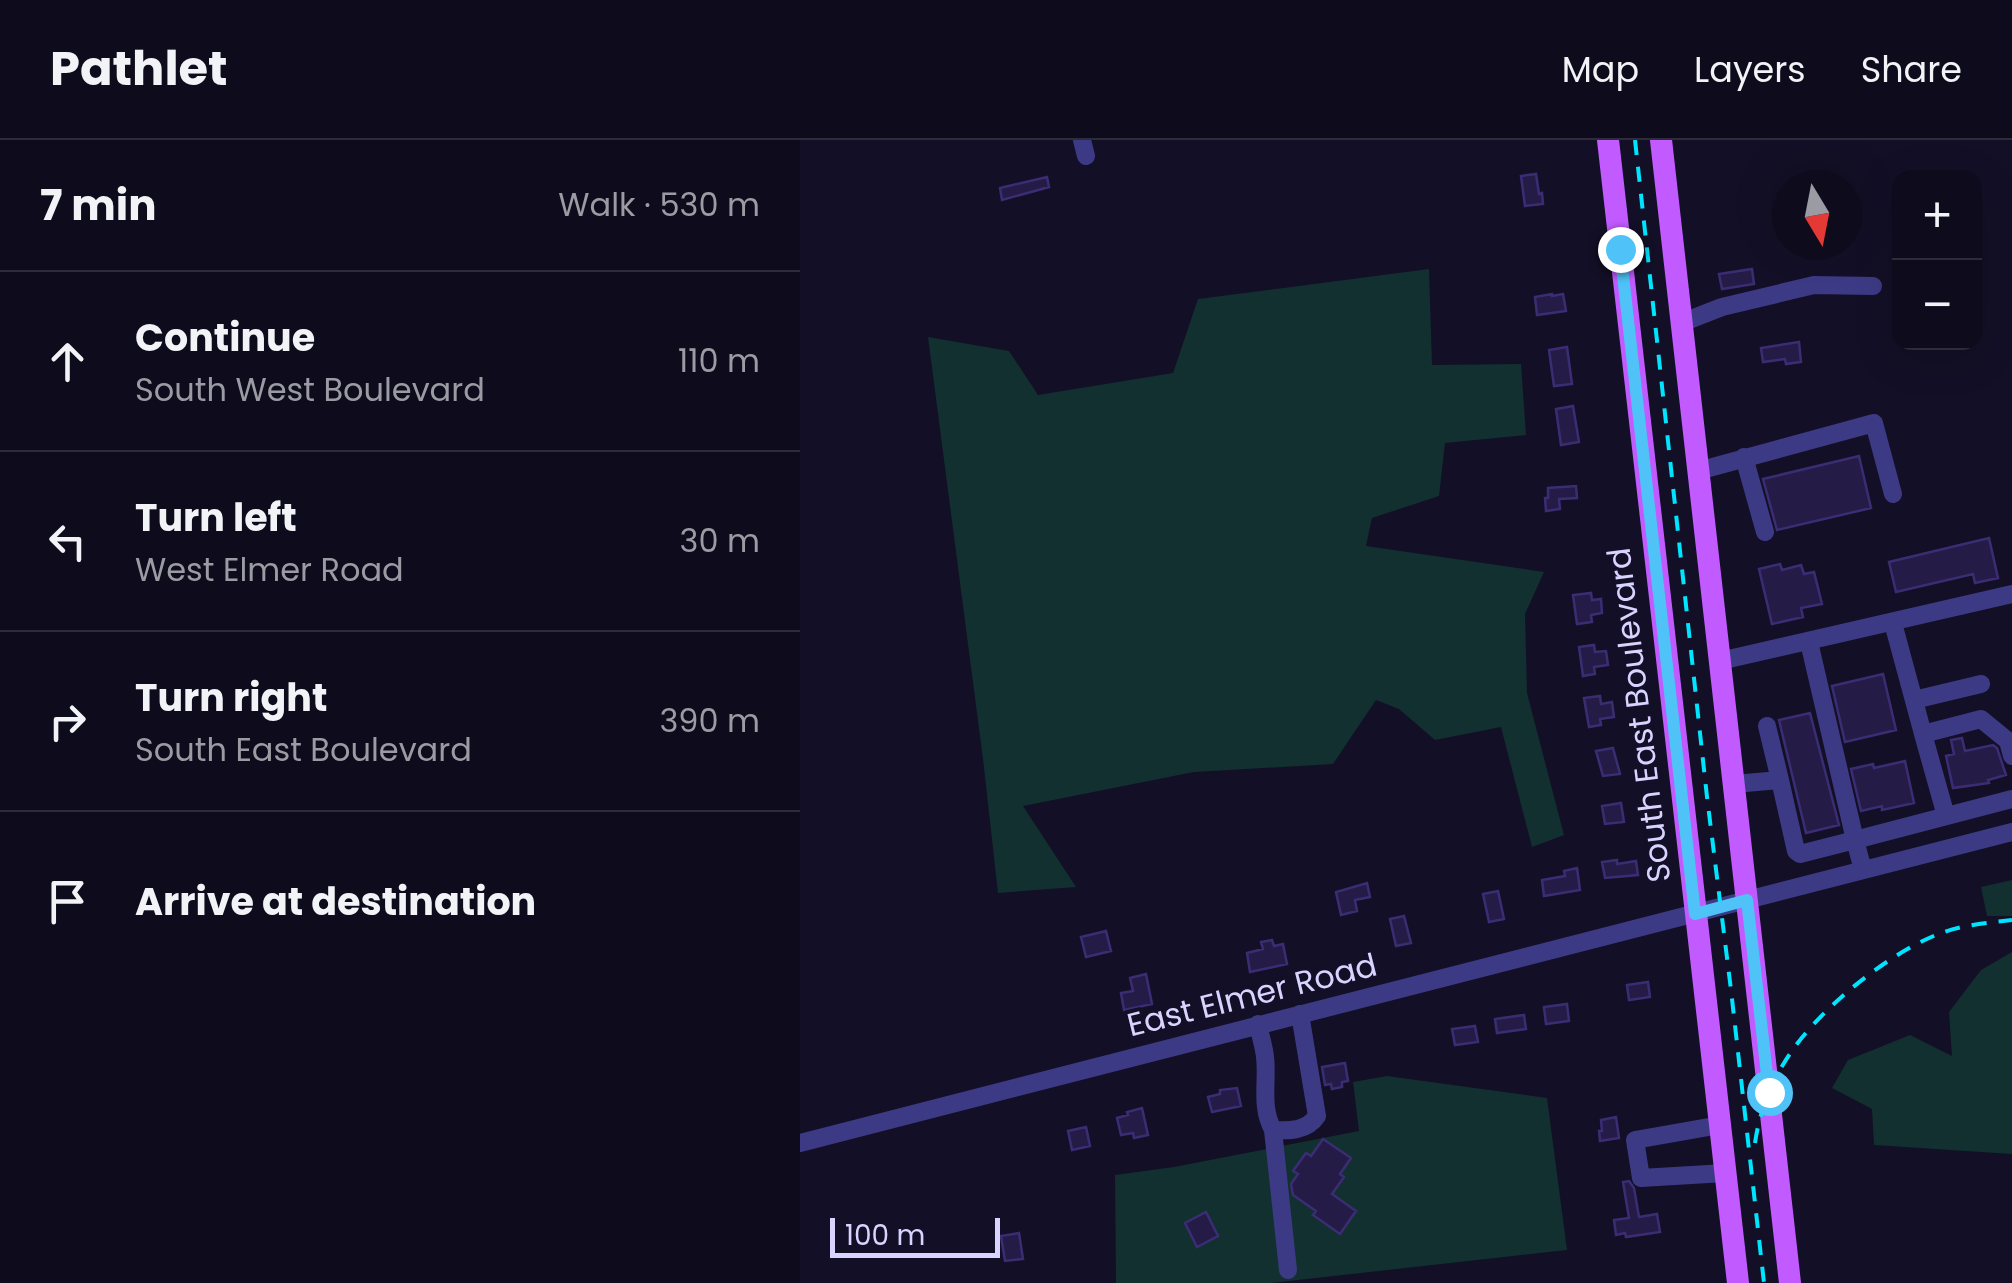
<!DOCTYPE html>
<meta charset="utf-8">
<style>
:root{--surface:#0e0b1c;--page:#171425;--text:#f1f3f6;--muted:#9b9ba3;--line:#2e2b3b}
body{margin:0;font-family:Poppins,sans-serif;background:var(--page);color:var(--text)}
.controls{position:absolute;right:30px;top:30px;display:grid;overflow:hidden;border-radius:20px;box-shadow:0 10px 40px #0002}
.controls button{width:90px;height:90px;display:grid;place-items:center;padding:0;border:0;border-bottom:2px solid var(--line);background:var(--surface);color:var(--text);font:50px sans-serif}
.compass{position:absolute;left:972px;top:30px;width:90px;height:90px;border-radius:50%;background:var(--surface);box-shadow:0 10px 40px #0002;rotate:170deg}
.scale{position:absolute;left:30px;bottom:25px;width:170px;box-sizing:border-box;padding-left:10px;border:5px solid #d9d4ff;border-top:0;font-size:28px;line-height:35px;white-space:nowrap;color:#d9d4ff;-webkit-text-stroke:8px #130f26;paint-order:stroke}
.stop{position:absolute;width:30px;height:30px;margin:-22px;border:8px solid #4fc3f7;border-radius:50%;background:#fff}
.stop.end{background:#4fc3f7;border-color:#fff;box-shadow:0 2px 10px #0008}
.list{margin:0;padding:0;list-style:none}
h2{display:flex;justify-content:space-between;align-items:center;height:130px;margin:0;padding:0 40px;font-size:42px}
h2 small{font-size:32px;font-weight:400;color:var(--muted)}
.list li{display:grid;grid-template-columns:65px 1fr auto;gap:30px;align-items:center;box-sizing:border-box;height:180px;padding:0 40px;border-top:2px solid var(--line)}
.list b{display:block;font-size:38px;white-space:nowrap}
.list p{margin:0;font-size:32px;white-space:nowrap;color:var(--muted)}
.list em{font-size:32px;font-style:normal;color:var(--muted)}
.icon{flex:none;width:55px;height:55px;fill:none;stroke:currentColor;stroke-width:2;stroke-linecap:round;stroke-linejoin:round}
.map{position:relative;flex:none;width:1212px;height:1143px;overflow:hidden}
header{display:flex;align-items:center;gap:60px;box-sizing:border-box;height:140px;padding:0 50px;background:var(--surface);border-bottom:2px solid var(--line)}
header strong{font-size:48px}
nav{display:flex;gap:55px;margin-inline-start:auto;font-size:35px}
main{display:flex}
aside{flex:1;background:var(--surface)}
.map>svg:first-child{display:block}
.green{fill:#12302f}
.building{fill:#241b47;stroke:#3b2d73;stroke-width:2.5}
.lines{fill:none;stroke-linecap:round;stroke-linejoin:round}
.minor{stroke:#3d3a85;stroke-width:18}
.major{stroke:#c25bff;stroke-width:22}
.rail{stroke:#00e5ff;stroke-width:4;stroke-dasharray:15 12;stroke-linecap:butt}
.route{stroke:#4fc3f7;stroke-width:12}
.labels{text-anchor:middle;stroke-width:8;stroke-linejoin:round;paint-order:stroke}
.street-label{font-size:32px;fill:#d9d4ff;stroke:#130f26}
</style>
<header>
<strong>Pathlet</strong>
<nav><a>Map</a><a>Layers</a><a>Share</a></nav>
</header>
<main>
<aside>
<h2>7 min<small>Walk · 530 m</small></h2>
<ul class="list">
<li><svg class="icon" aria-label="ahead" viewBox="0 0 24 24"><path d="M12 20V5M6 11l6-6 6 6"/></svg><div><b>Continue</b><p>South West Boulevard</p></div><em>110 m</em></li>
<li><svg class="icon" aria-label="left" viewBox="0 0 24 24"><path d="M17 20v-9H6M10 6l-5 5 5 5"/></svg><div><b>Turn left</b><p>West Elmer Road</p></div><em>30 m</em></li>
<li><svg class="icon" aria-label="right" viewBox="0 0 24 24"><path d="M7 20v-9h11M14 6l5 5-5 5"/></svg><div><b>Turn right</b><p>South East Boulevard</p></div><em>390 m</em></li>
<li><svg class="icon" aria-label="arrive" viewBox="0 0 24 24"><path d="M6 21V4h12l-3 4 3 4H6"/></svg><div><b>Arrive at destination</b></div></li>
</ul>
</aside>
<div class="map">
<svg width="1212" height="1143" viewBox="0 0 1212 1143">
<rect width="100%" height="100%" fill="#130f26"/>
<!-- green -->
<path class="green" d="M629 129 632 225 721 224 726 295 645 303 639 356 572 378 566 406 744 432 725 474 727 553 764 695 732 707 701 587 635 600 599 569 576 560 533 624 394 632 223 666 276 747 198 753 183 619 128 197 209 211 238 255 373 233 398 159Z
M1212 740V776H1187L1181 747Z
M1212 812V1014L1074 1005 1072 969 1032 948 1048 920 1110 895 1152 916 1149 872 1181 830Z
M587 936 747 958 767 1110 471 1143H316L315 1035 374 1027 559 991 553 942Z"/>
<!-- building -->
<path class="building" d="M736 34 739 54 742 53 743 64 725 66 721 36Z
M247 37 249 47 202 60 200 48Z
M952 129 954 144 922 149 919 134Z
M752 154V156L763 154 766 171 737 175 735 157Z
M999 202 1001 222 986 224 985 219 963 222 961 208Z
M767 207 772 244 754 246 749 210Z
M773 266 779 302 761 305 756 269Z
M1059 316 1071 368 977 390 963 339Z
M776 346 777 358 759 359 760 369 746 371 745 358H748V348Z
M1189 398 1198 438 1175 443 1173 434 1096 452 1089 422Z
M980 424 982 430 1001 425 1004 434 1014 432 1022 464 1001 468 1003 477 972 484 959 429Z
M791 453 792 460 801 459 802 473 791 475 792 482 777 484 773 455Z
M794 505 795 512 806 511 808 525 794 527 795 534 783 536 779 507Z
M1083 534 1096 590 1045 602 1032 546Z
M800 556 801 564 812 562 814 577 800 579 801 585 789 587 784 558Z
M1010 573 1039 685 1006 693 979 580Z
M1162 598 1165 611 1193 605 1197 608 1206 635 1188 640 1189 643 1153 648 1146 616 1154 614 1151 600Z
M813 608 820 634 803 636 796 611Z
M1105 621 1114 663 1082 670V666L1061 671 1051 629 1073 624 1074 628Z
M821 663 824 682 805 684 802 666Z
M817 720V724L836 721 838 735 805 738 802 722Z
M777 728 780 750 744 756 742 740 765 736 764 731Z
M567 743 570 757 555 760 557 771 541 775 536 752Z
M698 751 704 779 689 782 683 754Z
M604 776 611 803 596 806 590 779Z
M306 791 311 811 286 817 281 797Z
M472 800 474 806 483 804 487 824 450 832 447 813 463 809 461 802Z
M346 834 352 864 324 870 321 853 333 851 330 838Z
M848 842 850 857 829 860 827 845Z
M767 864 769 881 746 884 744 867Z
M724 875 726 889 697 893 695 879Z
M675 886 678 902 655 905 652 889Z
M545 923 548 941 542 942V947L532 949 531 944 525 945 522 927Z
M437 948 441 966 412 972 408 957 420 954V950Z
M342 968 348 995 334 998 333 993 321 995 317 978 328 975 327 972Z
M816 977 819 998 800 1001 799 991H802L801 980Z
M286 987 290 1006 272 1010 268 991Z
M523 999 551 1018 540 1034 544 1037 532 1054 556 1071 540 1094 513 1075 516 1071 493 1055 491 1044 498 1034 493 1031 506 1013 511 1016Z
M829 1041 834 1048 839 1077 857 1074 860 1092 826 1097 825 1093 816 1095 814 1080 829 1078 823 1042Z
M406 1072 418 1096 397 1107 385 1083Z
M219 1093 223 1119 205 1121 201 1096Z"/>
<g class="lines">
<!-- minor -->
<path class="minor" d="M282 0 286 16
M881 183 922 167 1014 145 1073 146
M944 317 965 392
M898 331 1074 283 1093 354
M1093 483 1123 594
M920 521 1212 454
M1114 560 1181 544
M967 586 980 640
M934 644 980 640 996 711 1000 714 1055 700 1009 502
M1146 676 1123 594 1181 579 1208 601 1212 616
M1063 730 1055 700 1212 659
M458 884C460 895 464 906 465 917 468 942 460 966 473 990 489 991 507 991 517 976L500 874
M920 985 835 1000 841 1038 925 1033
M473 990 488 1130
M0 1003 1212 692"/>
<!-- major -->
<path class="major" d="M808 0 938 1143
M861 0 990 1143"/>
<!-- rail -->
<path class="rail" d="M835 0 907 657 931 850 964 1143
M955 1003C959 975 969 947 984 923 1013 874 1084 816 1136 795 1160 785 1187 783 1212 780"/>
</g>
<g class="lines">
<!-- route -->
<path class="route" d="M820 109 895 774 947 760 969 952"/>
</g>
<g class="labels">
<!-- street labels -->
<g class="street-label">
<text transform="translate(839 575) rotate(-97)" y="11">South East Boulevard</text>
<text transform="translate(452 855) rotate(-14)" y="11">East Elmer Road</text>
</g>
</g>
</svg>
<div class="controls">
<button>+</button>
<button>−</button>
</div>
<svg class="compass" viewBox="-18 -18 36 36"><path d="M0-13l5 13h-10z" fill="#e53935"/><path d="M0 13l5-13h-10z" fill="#9b9ba3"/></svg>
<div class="scale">100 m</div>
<div class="stop" style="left:969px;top:952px"></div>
<div class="stop end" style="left:820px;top:109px"></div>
</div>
</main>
